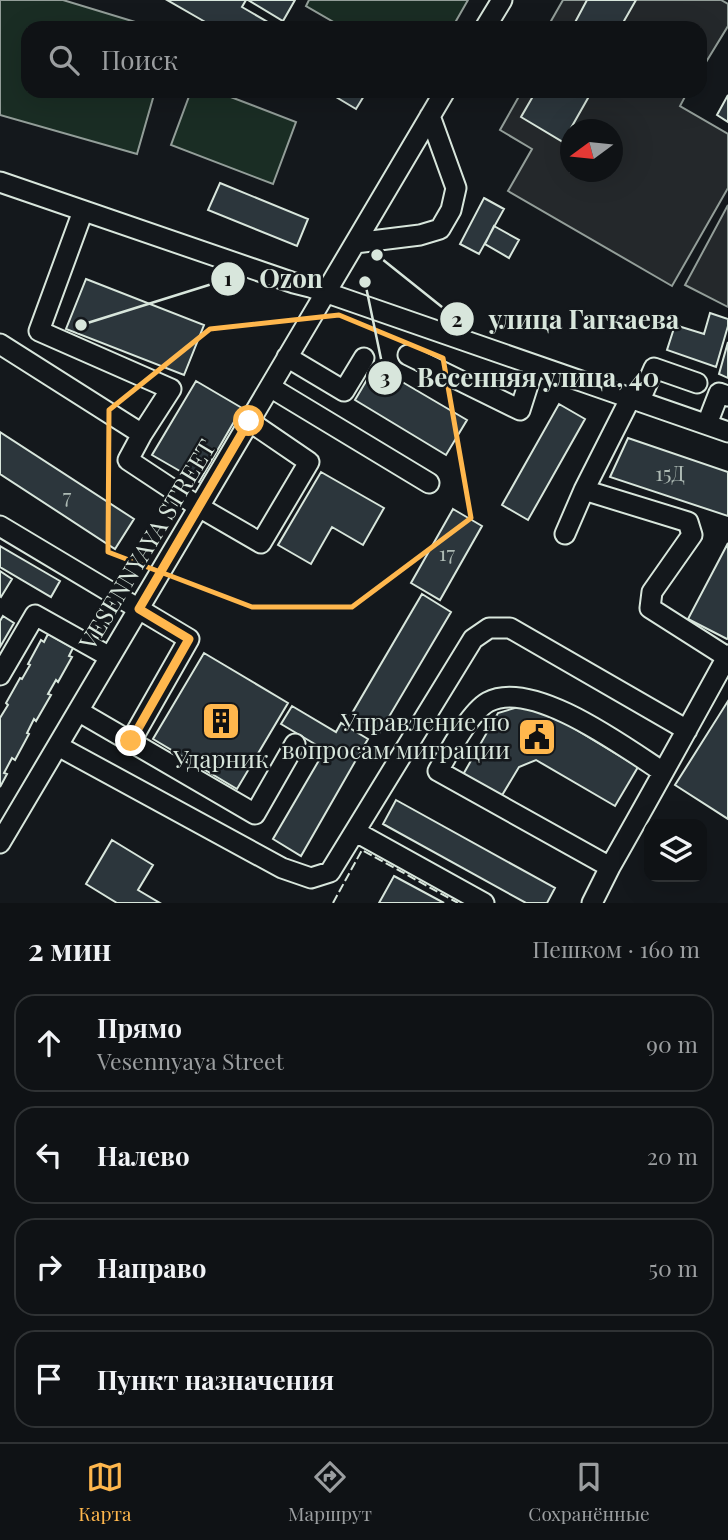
<!DOCTYPE html>
<html lang="ru">
<meta charset="utf-8">
<style>
:root{--surface:#0f1215;--page:#1d2022;--text:#f1f3f6;--muted:#9b9ea0;--line:#2f3234;--accent:#ffb74d}
body{margin:0;font-family:"Playfair Display",serif;background:var(--page);color:var(--text)}
.controls{position:absolute;right:21px;bottom:21px;display:grid;overflow:hidden;border-radius:14px;box-shadow:0 7px 28px #0002}
.controls button{width:63px;height:63px;display:grid;place-items:center;padding:0;border:0;border-bottom:2px solid var(--line);background:var(--surface);color:var(--text);font:35px sans-serif}
.compass{position:absolute;left:560px;top:119px;width:63px;height:63px;border-radius:50%;background:var(--surface);box-shadow:0 7px 28px #0002;rotate:255deg}
.stop{position:absolute;width:21px;height:21px;margin:-16px;border:5px solid #ffb74d;border-radius:50%;background:#fff}
.stop.end{background:#ffb74d;border-color:#fff;box-shadow:0 2px 7px #0008}
.list{margin:0;padding:0;list-style:none}
h2{display:flex;justify-content:space-between;align-items:center;height:91px;margin:0;padding:0 28px;font-size:30px}
h2 small{font-size:23px;font-weight:400;color:var(--muted)}
.list li{display:grid;grid-template-columns:46px 1fr auto;gap:21px;align-items:center;box-sizing:border-box;height:98px;margin:0 14px 14px;padding:0 14px;border:2px solid var(--line);border-radius:21px}
.list b{display:block;font-size:26px;white-space:nowrap}
.list p{margin:0;font-size:23px;white-space:nowrap;color:var(--muted)}
.list em{font-size:23px;font-style:normal;color:var(--muted)}
.icon{flex:none;width:38px;height:38px;fill:none;stroke:currentColor;stroke-width:2;stroke-linecap:round;stroke-linejoin:round}
.map{position:relative;flex:none;width:728px;height:903px;overflow:hidden}
.search{position:absolute;background:var(--surface);box-shadow:0 7px 28px #0002;left:21px;right:21px;top:21px;height:77px;display:flex;align-items:center;gap:18px;box-sizing:border-box;padding:0 24px;border-radius:21px;color:var(--muted);font-size:26px}
.sheet{height:539px;background:var(--surface)}
nav{display:flex;justify-content:space-around;align-items:center;box-sizing:border-box;height:98px;border-top:2px solid var(--line);background:var(--surface);font-size:19px;color:var(--muted)}
nav a{display:grid;justify-items:center;gap:4px}
nav .on{color:var(--accent)}
.map>svg:first-child{display:block}
.grass{fill:#1a2d24;stroke:#939e99;stroke-width:2}
.parking{fill:#24282b;stroke:#939e99;stroke-width:2;fill-rule:evenodd}
.building{fill:#2c363c;stroke:#d8e6dc;stroke-width:2}
.lines{fill:none;stroke-linecap:round;stroke-linejoin:round}
.minor-casing{stroke:#d8e6dc;stroke-width:23}
.minor{stroke:#14181c;stroke-width:19}
.fence{stroke:#d8e6dc;stroke-width:2;stroke-dasharray:9 3.5;stroke-linecap:butt}
.route{stroke:#ffb74d;stroke-width:9}
.marked{fill:none;stroke:#ffb74d;stroke-width:5;stroke-linejoin:round}
.labels{text-anchor:middle;stroke-width:5;stroke-linejoin:round;paint-order:stroke}
.number-label{font-size:21px;fill:#adbab4}
.street-label{font-size:24px;fill:#d8e6dc;stroke:#14181c}
.poi-label{font-size:24px;fill:#d8e6dc;stroke:#14181c;text-anchor:end}
.leader{fill:none;stroke:#d8e6dc;stroke-width:2.5}
.callout-dot{fill:#d8e6dc;stroke:#14181c;stroke-width:2.5}
.mark-label{font-size:21px;text-anchor:middle;font-weight:bold;fill:#111}
.callout-label{font-size:26px;text-anchor:middle;font-weight:bold;fill:#d8e6dc;stroke:#14181c;stroke-width:5;stroke-linejoin:round;paint-order:stroke}
</style>
<div class="map">
<svg width="728" height="903" viewBox="0 0 728 903">
<rect width="100%" height="100%" fill="#14181c"/>
<!-- grass -->
<path class="grass" d="M0 0H63L155 28H28V91H155L137 154 0 115Z
M309 0H468L452 28H344L306 6Z
M191 91H215L296 122 273 184 171 145Z"/>
<!-- parking -->
<path class="parking" d="M563 0H721L728 4V26L700 72V28H547Z
M522 91H688L680 106 728 134V188L672 286 508 191 532 149 500 130ZM570 130H612V172H570Z
M728 205V307L685 285Z"/>
<!-- building -->
<path class="building" d="M167 0H246L242 7 278 28H204L207 23Z
M248 0H295L283 21Z
M587 0H636L620 28H572Z
M326 91H367L356 109Z
M536 91H592L563 142 521 117Z
M728 95V122L717 115Z
M220 183 308 219 297 246 208 210Z
M484 198 504 209 479 254 460 244Z
M494 226 519 240 509 258 485 244Z
M86 279 204 325 184 375 66 329Z
M710 313 728 319V326L716 367 667 350 675 325 704 334Z
M728 342V378L719 374Z
M375 366 467 420 446 455 355 400Z
M196 381 242 408 199 482 152 455Z
M559 404 585 419 528 520 502 505Z
M0 432 134 519 115 549 0 474Z
M628 438 728 472V516L610 477Z
M321 472 384 508 363 545 332 527 311 564 278 545Z
M453 509 482 526 440 600 411 583Z
M728 543V638L727 639 688 619Z
M0 546 60 581 51 597 0 567Z
M0 571 12 579 1 597 0 596Z
M422 594 451 612 380 732 351 715Z
M3 616 14 623 0 647V621Z
M48 634 73 648 69 656 72 657 58 682 56 680 48 694 51 695 36 721 34 719 27 733 29 734 15 760 12 758 4 773 7 774 0 787V718L8 705 6 703 20 678 22 679 30 665 28 664 41 640 44 642Z
M204 653 288 703 237 789 153 739Z
M728 701V819L675 785Z
M532 703 638 767 615 806 536 760 519 767 498 802 460 780 498 713Z
M292 706 336 732 341 723 368 739 301 856 273 839 325 750 281 724Z
M396 800 555 888 547 903H526L383 824Z
M112 840 153 865 138 890 160 903H117L86 884Z
M394 876 444 903H379Z"/>
<g class="lines">
<defs>
<path id="minor" d="M485 28 502 0
M0 182 294 283 310 287 728 432
M83 211 39 331 171 389 142 434
M355 243 420 235 440 229 451 210 456 188 430 116
M0 344 142 434 128 460 199 507 261 543 309 462 249 421
M408 355 520 410 534 366
M287 357 344 391 364 358
M270 387 429 483
M640 400 654 368 697 383
M707 424 719 393 728 396
M584 490 688 522 692 535 652 592 650 608 727 657
M0 526 189 639 131 741
M565 534 584 490 631 397
M0 675 35 615 110 657
M78 711 255 814 295 744
M58 746 282 868 311 878 330 872 473 639 489 628H510L687 730
M663 772C626 748 532 678 488 702 470 712 449 752 438 771L610 867C650 797 689 726 728 655
M356 832 484 903
M0 843 445 91
M592 903 610 867"/>
</defs>
<!-- minor casing -->
<use href="#minor" class="minor-casing"/>
<!-- minor -->
<use href="#minor" class="minor"/>
<!-- fence -->
<path class="fence" d="M333 903 362 850 458 903"/>
</g>
<g class="lines">
<!-- route -->
<path class="route" d="M131 741 189 639 139 609 249 421"/>
</g>
<!-- marked area -->
<path class="marked" d="M339 315 443 358 471 518 352 607H252L108 552 109 410 210 329Z"/>
<!-- icons -->
<defs>
<symbol id="building-square" viewBox="-11 -11 22 22"><rect x="-9" y="-9" width="18" height="18" rx="4" fill="#ffb74d" stroke="#14181c"/><path d="M-4-6H4V6H1V3H-1V6H-4ZM-2.5-4.3h1.7v1.8h-1.7ZM.8-4.3h1.7v1.8H.8ZM-2.5-1h1.7V.8h-1.7ZM.8-1h1.7V.8H.8Z" fill="#111"/></symbol>
<symbol id="civic-square" viewBox="-11 -11 22 22"><rect x="-9" y="-9" width="18" height="18" rx="4" fill="#ffb74d" stroke="#14181c"/><path d="M-.6-6.5H3V-4.5H.6V-3L4-1V1h2V6H-6V1h2V-1L-.6-3ZM-1.2 2.5V6h2.4V2.5Z" fill="#111"/></symbol>
</defs>
<g fill-rule="evenodd">
<use href="#building-square" x="199" y="699" width="44" height="44"/>
<use href="#civic-square" x="515" y="715" width="44" height="44"/>
</g>
<g class="labels">
<!-- number labels -->
<g class="number-label">
<text x="670" y="481">15Д</text>
<text x="67" y="504">7</text>
<text x="447" y="561">17</text>
</g>
<!-- street labels -->
<g class="street-label">
<text transform="translate(148 545) rotate(-59)" y="8">VESENNYAYA STREET</text>
</g>
<!-- poi labels -->
<g class="poi-label">
<text x="510" y="731">Управление по<tspan x="510" dy="28">вопросам миграции</tspan></text>
<text x="221" y="768" text-anchor="middle">Ударник</text>
</g>
</g>
<!-- callouts -->
<path class="leader" d="M81 325L228 279M377 255L457 319M365 282L385 378"/>
<g class="callout-dot">
<circle cx="81" cy="325" r="7"/>
<circle cx="377" cy="255" r="7"/>
<circle cx="365" cy="282" r="7"/>
<circle cx="228" cy="279" r="18"/>
<circle cx="457" cy="319" r="18"/>
<circle cx="385" cy="378" r="18"/>
</g>
<g class="mark-label">
<text x="228" y="286">1</text>
<text x="457" y="327">2</text>
<text x="385" y="385">3</text>
</g>
<g class="callout-label">
<text x="291" y="288">Ozon</text>
<text x="584" y="329">улица Гагкаева</text>
<text x="538" y="387">Весенняя улица, 40</text>
</g>
</svg>
<div class="controls">
<button><svg class="icon" aria-label="layers" viewBox="0 0 24 24"><path d="M12 4l9 5-9 5-9-5zM3 14l9 5 9-5"/></svg></button>
</div>
<svg class="compass" viewBox="-18 -18 36 36"><path d="M0-13l5 13h-10z" fill="#e53935"/><path d="M0 13l5-13h-10z" fill="#9b9ea0"/></svg>
<div class="stop" style="left:249px;top:421px"></div>
<div class="stop end" style="left:131px;top:741px"></div>
<div class="search"><svg class="icon" aria-label="search" viewBox="0 0 24 24"><circle cx="10" cy="10" r="6"/><path d="M15 15l6 6"/></svg>Поиск</div>
</div>
<section class="sheet">
<h2>2 мин<small>Пешком · 160 m</small></h2>
<ul class="list">
<li><svg class="icon" aria-label="ahead" viewBox="0 0 24 24"><path d="M12 20V5M6 11l6-6 6 6"/></svg><div><b>Прямо</b><p>Vesennyaya Street</p></div><em>90 m</em></li>
<li><svg class="icon" aria-label="left" viewBox="0 0 24 24"><path d="M17 20v-9H6M10 6l-5 5 5 5"/></svg><div><b>Налево</b></div><em>20 m</em></li>
<li><svg class="icon" aria-label="right" viewBox="0 0 24 24"><path d="M7 20v-9h11M14 6l5 5-5 5"/></svg><div><b>Направо</b></div><em>50 m</em></li>
<li><svg class="icon" aria-label="arrive" viewBox="0 0 24 24"><path d="M6 21V4h12l-3 4 3 4H6"/></svg><div><b>Пункт назначения</b></div></li>
</ul>
</section>
<nav>
<a class="on"><svg class="icon" aria-label="map" viewBox="0 0 24 24"><path d="M3 6l6-2 6 2 6-2v14l-6 2-6-2-6 2zM9 4v14M15 6v14"/></svg>Карта</a>
<a><svg class="icon" aria-label="directions" viewBox="0 0 24 24"><path d="M12 3l9 9-9 9-9-9zM9 14v-3h6M13 9l2 2-2 2"/></svg>Маршрут</a>
<a><svg class="icon" aria-label="saved" viewBox="0 0 24 24"><path d="M7 4h10v16l-5-4-5 4z"/></svg>Сохранённые</a>
</nav>
